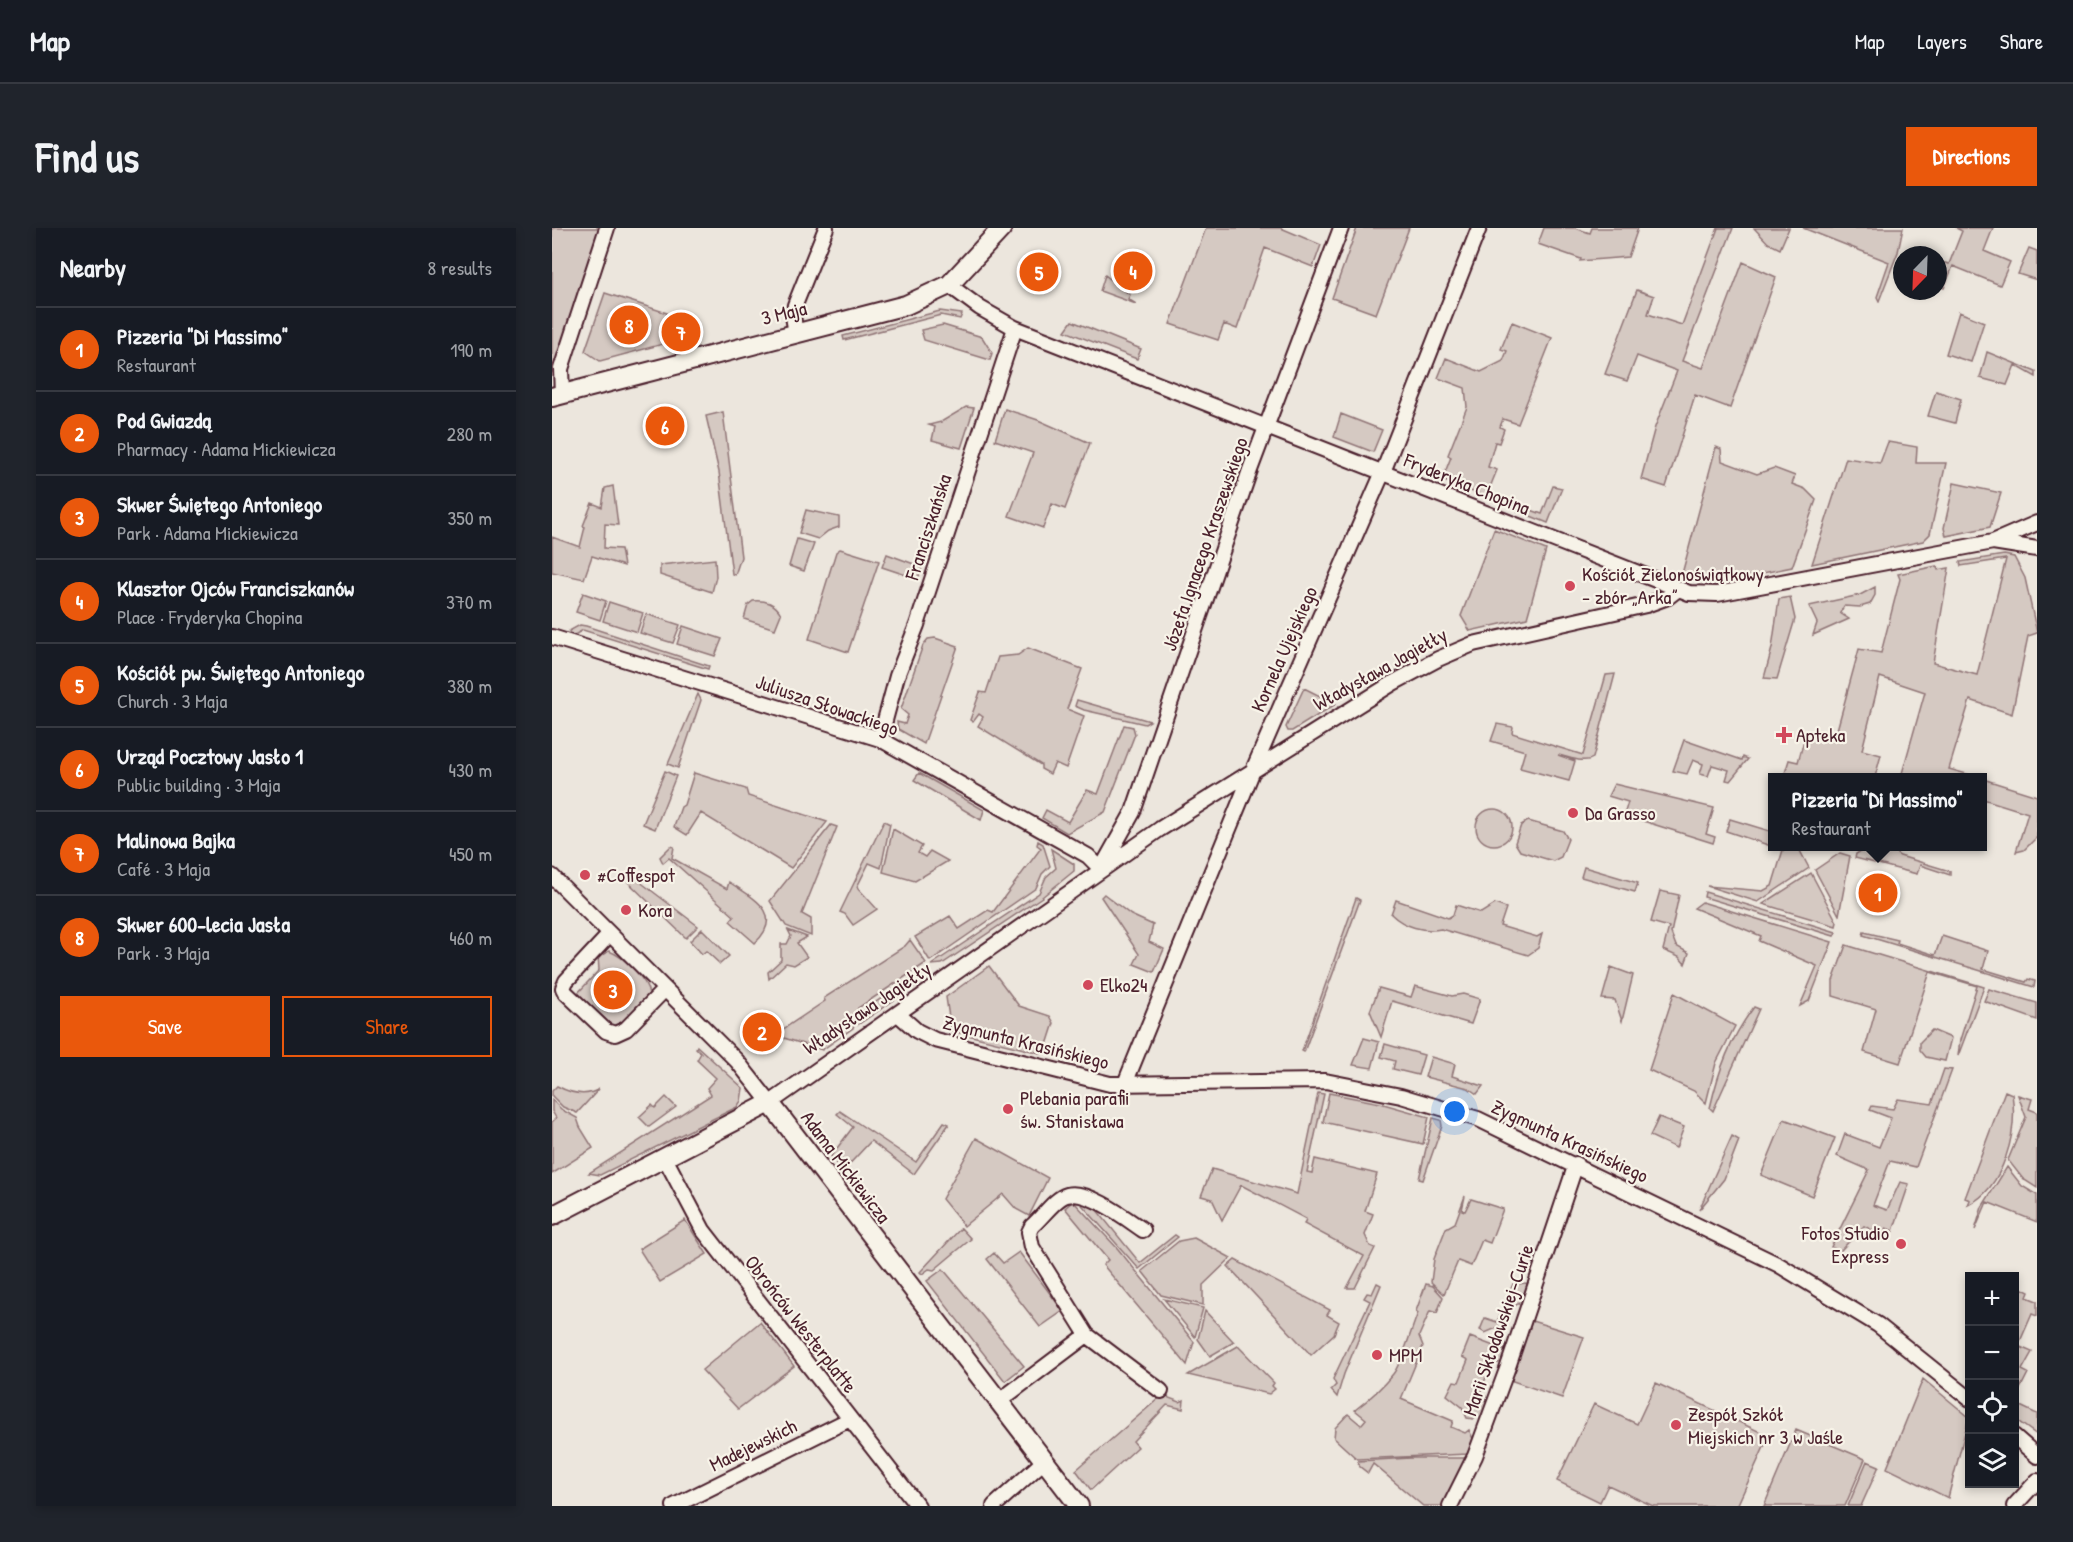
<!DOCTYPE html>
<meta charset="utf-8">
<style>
:root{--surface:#171b24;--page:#20242c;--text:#f1f3f6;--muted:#9ea1a6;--line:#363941;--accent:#ea580c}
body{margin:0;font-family:"Patrick Hand",sans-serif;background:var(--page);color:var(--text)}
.controls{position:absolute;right:18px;bottom:18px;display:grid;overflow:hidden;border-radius:0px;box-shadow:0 3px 9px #0003}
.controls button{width:54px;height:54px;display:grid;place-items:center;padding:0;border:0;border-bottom:2px solid var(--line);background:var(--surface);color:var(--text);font:30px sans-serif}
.compass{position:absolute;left:1341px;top:18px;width:54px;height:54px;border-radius:50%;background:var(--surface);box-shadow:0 3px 9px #0003;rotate:203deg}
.you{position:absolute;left:903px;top:884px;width:21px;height:21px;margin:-15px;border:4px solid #fff;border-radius:50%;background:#1a73e8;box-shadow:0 0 0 9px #1a73e833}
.badge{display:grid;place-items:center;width:39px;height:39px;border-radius:50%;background:var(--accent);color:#fff;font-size:20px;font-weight:700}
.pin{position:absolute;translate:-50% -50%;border:3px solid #fff;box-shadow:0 2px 6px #0006}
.popup{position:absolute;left:1216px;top:545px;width:219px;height:78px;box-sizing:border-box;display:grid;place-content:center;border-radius:0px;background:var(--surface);filter:drop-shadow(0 2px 4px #0005);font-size:20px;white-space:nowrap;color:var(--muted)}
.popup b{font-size:22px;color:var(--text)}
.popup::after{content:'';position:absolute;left:50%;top:100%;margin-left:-12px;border:12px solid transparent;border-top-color:var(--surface)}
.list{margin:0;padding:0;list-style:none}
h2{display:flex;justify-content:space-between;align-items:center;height:78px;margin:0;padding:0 24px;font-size:26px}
h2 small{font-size:20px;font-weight:400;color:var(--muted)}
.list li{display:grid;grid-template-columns:39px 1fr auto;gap:18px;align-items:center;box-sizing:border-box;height:84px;padding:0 24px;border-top:2px solid var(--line)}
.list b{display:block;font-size:22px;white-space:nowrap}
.list p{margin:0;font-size:20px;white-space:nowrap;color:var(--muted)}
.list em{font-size:20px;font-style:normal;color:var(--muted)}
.actions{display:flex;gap:12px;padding:18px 24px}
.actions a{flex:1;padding:14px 0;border:2px solid var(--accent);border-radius:0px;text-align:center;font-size:21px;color:var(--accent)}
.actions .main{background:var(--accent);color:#fff}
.icon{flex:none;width:33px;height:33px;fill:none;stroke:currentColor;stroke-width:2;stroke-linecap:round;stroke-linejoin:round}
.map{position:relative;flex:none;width:1485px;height:1278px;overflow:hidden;border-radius:0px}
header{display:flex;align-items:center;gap:36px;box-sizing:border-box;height:84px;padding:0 30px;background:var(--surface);border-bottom:2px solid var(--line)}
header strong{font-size:28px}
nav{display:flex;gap:33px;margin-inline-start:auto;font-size:21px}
.intro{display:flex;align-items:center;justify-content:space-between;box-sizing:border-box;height:144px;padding:0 36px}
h1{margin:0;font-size:42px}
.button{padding:15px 27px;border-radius:0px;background:var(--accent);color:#fff;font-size:21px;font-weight:700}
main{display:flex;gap:36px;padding:0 36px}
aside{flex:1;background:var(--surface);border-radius:0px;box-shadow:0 3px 9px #0003}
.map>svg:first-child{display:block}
.green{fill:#d5c9c2;stroke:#907476;stroke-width:1.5}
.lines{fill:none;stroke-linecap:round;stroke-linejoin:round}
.street-casing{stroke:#4a1f2b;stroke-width:18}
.secondary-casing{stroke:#4a1f2b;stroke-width:22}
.street{stroke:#f7f3e8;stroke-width:14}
.secondary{stroke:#f7f3e8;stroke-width:18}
.poi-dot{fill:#d1495b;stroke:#f7f3e8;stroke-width:2}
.labels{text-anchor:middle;stroke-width:4.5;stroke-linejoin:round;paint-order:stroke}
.street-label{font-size:20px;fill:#4a1f2b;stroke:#f7f3e8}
.poi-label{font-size:20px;fill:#4a1f2b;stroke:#f7f3e8;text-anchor:start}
</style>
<header>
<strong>Map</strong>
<nav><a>Map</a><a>Layers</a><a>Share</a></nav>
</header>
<div class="intro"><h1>Find us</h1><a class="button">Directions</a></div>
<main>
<aside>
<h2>Nearby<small>8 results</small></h2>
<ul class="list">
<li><span class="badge">1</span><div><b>Pizzeria &quot;Di Massimo&quot;</b><p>Restaurant</p></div><em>190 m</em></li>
<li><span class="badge">2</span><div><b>Pod Gwiazdą</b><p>Pharmacy · Adama Mickiewicza</p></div><em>280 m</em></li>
<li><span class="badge">3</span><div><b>Skwer Świętego Antoniego</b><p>Park · Adama Mickiewicza</p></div><em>350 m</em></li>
<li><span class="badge">4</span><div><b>Klasztor Ojców Franciszkanów</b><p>Place · Fryderyka Chopina</p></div><em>370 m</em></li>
<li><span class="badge">5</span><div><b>Kościół pw. Świętego Antoniego</b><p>Church · 3 Maja</p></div><em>380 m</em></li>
<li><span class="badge">6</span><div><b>Urząd Pocztowy Jasło 1</b><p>Public building · 3 Maja</p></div><em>430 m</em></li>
<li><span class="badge">7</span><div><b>Malinowa Bajka</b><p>Café · 3 Maja</p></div><em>450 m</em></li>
<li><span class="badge">8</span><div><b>Skwer 600-lecia Jasła</b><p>Park · 3 Maja</p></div><em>460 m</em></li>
</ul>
<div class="actions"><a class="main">Save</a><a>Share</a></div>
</aside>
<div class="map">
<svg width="1485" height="1278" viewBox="0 0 1485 1278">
<rect width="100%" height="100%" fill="#ece6dd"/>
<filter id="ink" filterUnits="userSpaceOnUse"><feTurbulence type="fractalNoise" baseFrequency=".0167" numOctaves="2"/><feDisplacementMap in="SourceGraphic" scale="12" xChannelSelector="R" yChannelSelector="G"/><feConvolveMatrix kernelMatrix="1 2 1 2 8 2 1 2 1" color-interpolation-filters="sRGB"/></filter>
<g filter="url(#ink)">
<!-- green -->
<path class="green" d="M0 0H50L0 145Z
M654 0H729L769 17 761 39 713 20 685 101 672 96 666 112 618 96Z
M805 0H857L824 86 780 70Z
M992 0H1023L1038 5 1040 0H1086L1076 29 1028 33 1029 31 986 16Z
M1166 0H1181L1130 133 1151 140 1191 34 1224 49 1178 180 1143 167 1114 259 1089 251 1103 199 1125 143 1085 128 1075 153 1053 146 1085 62 1102 68 1096 86 1130 97Z
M1202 0H1237L1228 21 1216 15Z
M1251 0H1351L1346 24 1327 73 1325 69 1337 34Z
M1404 0H1441L1432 23 1458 34 1448 57 1401 38 1392 60 1386 58V33L1397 36 1410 3Z
M1477 20 1485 23V52L1466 46Z
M553 47 578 67 576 71 584 76 548 63Z
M53 65 115 85 109 108 111 116 48 133 33 123Z
M388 83 410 86 408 91 389 87 292 112 291 108Z
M1407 84 1432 94 1419 134 1394 126Z
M520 93 589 121 585 131 513 103Z
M960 94 1000 110 966 196 951 191 948 199 952 201 947 215 943 214 936 239 945 242 934 269 890 252 899 229 896 227 915 179 913 160 886 150 894 130 929 144 951 133 955 123 949 121Z
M391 97 430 109 440 125 438 132 372 112 369 102Z
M1435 124 1484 144V149L1463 137 1455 157 1428 150Z
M1384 163 1409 171 1403 195 1376 188Z
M414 179 422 180 409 220 380 212 383 199 377 197 389 194Z
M453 181 486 192 538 215 513 281 500 276 491 300 457 288 481 225 443 212Z
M171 184 189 329 183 347 180 346 167 244 154 188Z
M789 186 830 202 821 224 782 209Z
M1336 214 1365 219 1364 235H1394L1378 306 1371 313 1260 336 1294 230 1328 235Z
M1164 219 1169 221 1170 233 1205 246 1222 240 1243 248 1240 256 1253 261 1264 272 1240 339 1167 354 1130 346Z
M1402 255 1449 265 1438 299 1394 308 1392 300Z
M61 258 66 297 53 296 52 320 69 321 72 338 40 328 32 351 0 344V309L28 319 33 299 31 298 40 275 50 279 53 260Z
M1001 258 1010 260 996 295 966 283 968 278 990 286Z
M254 282 287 289V299L276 303 266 311 247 305Z
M942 301 994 322 975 390 918 403 909 388Z
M245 311 262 316 252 343 237 338Z
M288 321 327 333 296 424 257 411 284 324Z
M335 326 370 339 366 351 330 339Z
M1452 327 1462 329 1473 350 1485 405 1476 408 1460 486 1418 472 1397 541 1425 549H1349L1373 464 1328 449 1310 522 1329 527 1323 549H1259L1233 545 1237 532 1246 534 1254 505 1282 513 1307 421 1329 425 1348 351 1346 346 1385 338 1386 342 1397 340 1381 435 1425 447 1454 331 1409 338 1408 334Z
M163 331 164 349 160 364 108 347V337Z
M1323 359V367L1318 376 1308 379 1292 378 1288 385 1297 391 1261 407 1265 395 1257 378 1308 367Z
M31 365 54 373 48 392 24 384Z
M1238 369 1243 391 1225 451 1212 450 1220 420 1227 371Z
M201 373C214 372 223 375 229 386L223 401 192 391 196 377Z
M57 374 91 385 85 404 51 393Z
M94 386 128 397 121 415 88 405Z
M28 397 34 398 157 438 156 441 31 402 19 409 17 403Z
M131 398 170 411 163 428 125 416Z
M383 410 406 418 372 516 346 501 345 494 353 496 356 487 349 481 371 417 376 411Z
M476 420 530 441 515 481 532 488 514 540 503 535 498 546 489 541V537L426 498 431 489 427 486 421 494 418 492 428 464 434 465 446 429 466 427Z
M1063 446 1041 530C1032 536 1017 529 1006 527L1023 533 1017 553 968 540 973 523 939 513 945 496 961 499 960 505 1031 527 1054 447Z
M752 460 784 476 740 503H736L734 499Z
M146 466 149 472 126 540 116 536Z
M525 472 598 493 593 496 532 482 523 478Z
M572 497 581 499 583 506 553 584 515 605 490 590 494 582 516 594 535 562 546 566Z
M1132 512 1190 532 1191 529 1196 531 1178 553 1174 552 1177 542 1160 537 1156 548 1148 546 1151 536 1141 532 1135 546 1121 543Z
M113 543 124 548 103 601 91 596Z
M142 545 194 561 196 568 275 594 239 640 149 585 135 607 122 599 129 579 132 577Z
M367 545 432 582 429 592 362 552Z
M1431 551 1485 568V609L1472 622 1464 624 1476 585 1431 571Z
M1062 556 1162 580 1154 606 1163 609 1161 615 1072 587 1076 574 1056 568Z
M924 599a18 18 0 1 1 36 0a18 18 0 1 1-36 0Z
M1178 591 1221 604V618L1246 619 1257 640 1206 674 1155 658 1211 663 1220 658 1231 622 1174 603Z
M332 593 338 596 329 640 317 635 305 659 325 681 301 697 293 686 288 684Z
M976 593 1011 603 1016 611 1009 629 1001 633 968 623 963 615 969 597Z
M279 597 285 599 250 686 259 691V708L234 698 218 673Z
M341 601 370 618 366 625 373 629 378 623 396 633 363 653 331 644Z
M486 613 491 616 498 638 490 646 484 660 378 733 363 709 398 688 407 701 436 682 441 684 489 620 485 617Z
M119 618 122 619 120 630 175 661 177 654C201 670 234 685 203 715L178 693 182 688 117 630 111 635 108 629Z
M1315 619H1347L1345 626 1348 628 1398 643V647L1368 637 1365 646 1303 630 1304 626Z
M499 621 522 636V643L490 669 390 736 379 737 487 665 494 649 504 640Z
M1288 625 1298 628 1287 687 1263 642Z
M1032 639 1086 655 1083 664 1029 649Z
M1259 645 1285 694 1284 698 1211 676Z
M83 650 146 698 134 710 76 654Z
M1108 663 1127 667 1119 705 1124 718 1137 725 1133 736 1127 729 1111 722 1117 699 1099 694Z
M1153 664 1284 704 1282 708 1152 669Z
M552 666 579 687 601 697 597 714 612 721 602 744 582 736 587 726 549 669Z
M804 670 808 672 752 824 750 823Z
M844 672 896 690 901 687 904 677 929 685 943 676 954 680 948 698 985 709 990 706 986 720 976 727 889 701C872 704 852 699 839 686Z
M1150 674 1280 714 1257 773 1248 778 1265 738 1207 713 1209 708 1142 680Z
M150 701 177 728 168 736 154 723 150 726 138 713Z
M236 702 255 709 245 715 255 729 242 737 234 735 217 751 216 744 229 732V716H235L239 708Z
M1312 704 1346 712 1345 715 1383 727 1390 708 1436 723 1431 741 1474 754 1476 751 1483 753 1482 759 1311 707Z
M358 712 374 735 306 780 301 800 270 822 232 810 227 804 273 773 272 770 353 718Z
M1294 717 1432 759 1406 828 1408 812 1425 758 1378 744 1348 835 1312 824 1324 781 1281 768V753Z
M57 723C71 728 95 751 97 766L66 799 60 800 24 767 47 742 46 729Z
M437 738 467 778 498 788 502 795 492 826 399 803 394 769Z
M1059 739 1081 747 1070 793 1063 772 1050 771Z
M374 746V750L307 796 311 783 360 749Z
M863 758 900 768 911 766 928 771 919 796 840 773 829 809 818 783 827 760 859 769Z
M1437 761 1485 775V792L1432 773Z
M1122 765 1183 798 1164 835 1154 875 1142 863 1097 842Z
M1202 779 1207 781 1161 883 1158 880C1167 841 1178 811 1202 779Z
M1380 802 1399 810 1393 833 1374 829 1368 822V814Z
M812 810 827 814 820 840 801 837Z
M833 816 872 827 866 847 841 841 843 833 829 829Z
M145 818 191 860 189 873 185 879 48 947 37 945 159 867 155 860 164 850 145 832 149 825 144 820Z
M879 829 903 836 900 848 931 858 925 866 916 860 873 849Z
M1392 841 1400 842 1364 939 1338 933 1321 977 1335 982 1348 954 1357 956 1341 1003 1334 1000 1330 1007 1312 998 1288 1023 1279 1019 1317 942 1285 928 1293 906 1327 919 1339 890 1318 882 1320 878 1341 881 1346 871 1380 876Z
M5 858C18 865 33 870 47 861L25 885 11 879 0 868V863Z
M1453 863 1460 866C1466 903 1452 960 1416 977L1418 972 1413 970Z
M766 865 772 866 755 944 760 945 763 931 825 946 813 983 821 986 813 1007 818 1018 823 1020 803 1060H795L812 1028 752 996 754 991 689 957 670 992 660 971 649 968 660 941 745 966Z
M777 865 828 875 877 889 871 916 771 894Z
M1466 867 1480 871 1477 881 1485 884V960L1471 951 1456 932 1474 889Z
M114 869 124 879 97 899 87 889 100 877 103 880Z
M0 872 10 882 25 890 28 899 41 920 0 946V894L4 890 0 883Z
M288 883 364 934 392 894 397 896 362 946 319 913 290 944 279 928 301 899 285 886Z
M1107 889 1132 899 1124 920 1098 908Z
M881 890 889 892 890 898 871 952 867 951Z
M1232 891 1283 910 1260 968 1209 947Z
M1180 908 1187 912 1172 951 1147 982Z
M424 910 496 950 477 988 464 981 451 966 412 998 390 971Z
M1455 939 1470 958 1485 967V994L1435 974 1423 1002 1430 979Z
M913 968 910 982 913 983 919 971 951 981 938 1015 930 1012 919 1038 906 1033 892 1066 879 1054 882 1031 894 1000 903 995Z
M523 969 540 976 588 1035 623 1007 626 1009 587 1041Z
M521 973 566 1021 642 1114 635 1137 551 1037 556 1032 513 980Z
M133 992 155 1026 108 1054 87 1021Z
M409 1000 419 1011 382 1042 377 1041 370 1046 368 1044Z
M642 1010 679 1030 651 1057V1077L609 1067 590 1043 627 1013Z
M467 1024 511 1083 488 1099 435 1031 442 1025 451 1035Z
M683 1032 778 1082 775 1087 787 1094 782 1106 759 1127 676 1038Z
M391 1041 472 1138 453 1153 375 1053Z
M825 1055 829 1057 792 1146 785 1169 779 1162 784 1157 781 1151 818 1073 812 1070 815 1065 820 1066Z
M976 1055 969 1075 961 1078 954 1096 933 1105 928 1102 933 1090 945 1094 961 1056Z
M874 1056 881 1058 891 1069 885 1085 878 1083 867 1108 871 1118 849 1171 901 1193 899 1199 913 1205 917 1202 922 1213 916 1226 805 1231 782 1210 783 1200 796 1186 809 1197 814 1191 803 1182C819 1170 832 1157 841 1146 850 1135 860 1099 866 1085L864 1083Z
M1463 1057 1477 1064 1475 1069 1485 1073V1088L1480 1086 1466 1118 1480 1124 1470 1142 1476 1145 1463 1171Z
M612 1071 651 1080 643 1109Z
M653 1083 682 1114 658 1128 646 1111Z
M980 1093 1032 1109 1010 1170 958 1152Z
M208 1094 242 1138 186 1181 150 1142Z
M918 1109 955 1123 952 1133 938 1138 925 1174 938 1170 933 1186 922 1191 915 1190 910 1179 895 1167 902 1153 907 1154 916 1132 910 1129Z
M686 1118 722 1155 720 1158 723 1161 717 1166 636 1147Z
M1371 1151 1417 1189 1396 1270 1335 1240Z
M1104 1155 1217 1208 1185 1278H1101L1056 1257 1048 1274 1005 1253 1042 1176 1085 1196Z
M614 1164 617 1170 628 1174 632 1172 631 1181 615 1177 581 1213 586 1219 539 1262 524 1242Z
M1462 1175 1485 1186V1207L1463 1191Z
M1244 1202 1313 1231 1293 1278H1212Z
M859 1230H915L891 1278H871L821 1236 816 1245 807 1238 806 1233Z
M1315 1233 1327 1238 1309 1278H1296Z"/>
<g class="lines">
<defs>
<path id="street" d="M397 57 428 80 463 100 1137 365 1165 366 1441 314 1485 321
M244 106 241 88 243 77 274 0
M10 166 9 141 55 0
M1441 314 1485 295
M0 409 328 511 536 628 549 641
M328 511 345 448 365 397 463 100
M549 641 581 584 698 242 789 0
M0 648 185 833 218 875 608 601 841 455 886 431 921 416 1094 377 1116 369 1125 362
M57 707 14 753 11 760 13 764 54 803 63 806 74 801 112 762
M347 787 365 803 383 812 558 856 773 853 849 868 926 891 1227 1037 1326 1097 1418 1171
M572 858 701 542 831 244 927 0
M113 930 151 1002 366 1278
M535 1107 609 1163
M446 1174 535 1107 480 1019 477 1004 480 998C490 990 503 970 515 967 536 961 575 991 591 1002
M1462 1208 1485 1228
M122 1278 298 1191
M442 1278 492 1233
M898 1278 923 1228 957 1136 1024 936
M1462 1278 1485 1253"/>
<path id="secondary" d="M0 169 354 77 397 57 450 0
M0 988 218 875 527 1278"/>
</defs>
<!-- street casing -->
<use href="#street" class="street-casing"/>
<!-- secondary casing -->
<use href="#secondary" class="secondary-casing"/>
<!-- street -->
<use href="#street" class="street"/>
<!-- secondary -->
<use href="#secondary" class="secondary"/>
</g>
</g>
<!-- markers -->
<g class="poi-dot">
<circle cx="1018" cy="358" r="6"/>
<path d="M1229 498h6v6h6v6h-6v6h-6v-6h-6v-6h6z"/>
<circle cx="1021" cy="585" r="6"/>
<circle cx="33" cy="647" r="6"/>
<circle cx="74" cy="682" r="6"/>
<circle cx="536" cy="757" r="6"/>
<circle cx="456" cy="881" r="6"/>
<circle cx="1349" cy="1016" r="6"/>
<circle cx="825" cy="1127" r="6"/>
<circle cx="1124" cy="1197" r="6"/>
</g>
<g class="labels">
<!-- street labels -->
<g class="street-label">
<text transform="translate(232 85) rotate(-14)" y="7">3 Maja</text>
<text transform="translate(915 256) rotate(22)" y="7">Fryderyka Chopina</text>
<text transform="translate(376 299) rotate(-72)" y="7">Franciszkańska</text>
<text transform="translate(653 316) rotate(-71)" y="7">Józefa Ignacego Kraszewskiego</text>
<text transform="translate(732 421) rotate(-66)" y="7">Kornela Ujejskiego</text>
<text transform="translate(828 441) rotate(-29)" y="7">Władysława Jagiełły</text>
<text transform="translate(275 477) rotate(19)" y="7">Juliusza Słowackiego</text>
<text transform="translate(315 780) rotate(-34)" y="7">Władysława Jagiełły</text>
<text transform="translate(474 814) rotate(14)" y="7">Zygmunta Krasińskiego</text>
<text transform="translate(1018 913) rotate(25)" y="7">Zygmunta Krasińskiego</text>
<text transform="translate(294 939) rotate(53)" y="7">Adama Mickiewicza</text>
<text transform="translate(249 1096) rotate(52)" y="7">Obrońców Westerplatte</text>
<text transform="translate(946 1102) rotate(-71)" y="7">Marii Skłodowskiej-Curie</text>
<text transform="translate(201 1217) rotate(-26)" y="7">Madejewskich</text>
</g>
<!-- poi labels -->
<g class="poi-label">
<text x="1030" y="353">Kościół Zielonoświątkowy<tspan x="1030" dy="23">- zbór „Arka”</tspan></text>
<text x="1244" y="514">Apteka</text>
<text x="1033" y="592">Da Grasso</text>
<text x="45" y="654">#Coffespot</text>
<text x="86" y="689">Kora</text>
<text x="548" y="764">Elko24</text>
<text x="468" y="877">Plebania parafii<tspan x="468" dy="23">św. Stanisława</tspan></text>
<text x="1337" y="1012" text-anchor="end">Fotos Studio<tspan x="1337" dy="23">Express</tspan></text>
<text x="837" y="1134">MPM</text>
<text x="1136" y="1193">Zespół Szkół<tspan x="1136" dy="23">Miejskich nr 3 w Jaśle</tspan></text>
</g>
</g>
</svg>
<div class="controls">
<button>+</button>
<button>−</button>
<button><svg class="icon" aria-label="locate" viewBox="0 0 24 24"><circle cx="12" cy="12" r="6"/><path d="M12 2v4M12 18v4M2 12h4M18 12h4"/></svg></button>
<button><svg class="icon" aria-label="layers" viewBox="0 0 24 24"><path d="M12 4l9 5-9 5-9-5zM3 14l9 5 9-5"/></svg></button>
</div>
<svg class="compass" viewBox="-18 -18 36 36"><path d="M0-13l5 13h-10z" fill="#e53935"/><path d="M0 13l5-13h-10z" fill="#9ea1a6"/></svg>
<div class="you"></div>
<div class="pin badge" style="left:1326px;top:665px">1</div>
<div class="popup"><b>Pizzeria &quot;Di Massimo&quot;</b>Restaurant</div>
<div class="pin badge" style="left:210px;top:804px">2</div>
<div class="pin badge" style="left:61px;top:762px">3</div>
<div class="pin badge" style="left:581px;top:43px">4</div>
<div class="pin badge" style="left:487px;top:44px">5</div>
<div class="pin badge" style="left:113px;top:198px">6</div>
<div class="pin badge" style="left:129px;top:104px">7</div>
<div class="pin badge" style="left:77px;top:97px">8</div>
</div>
</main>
